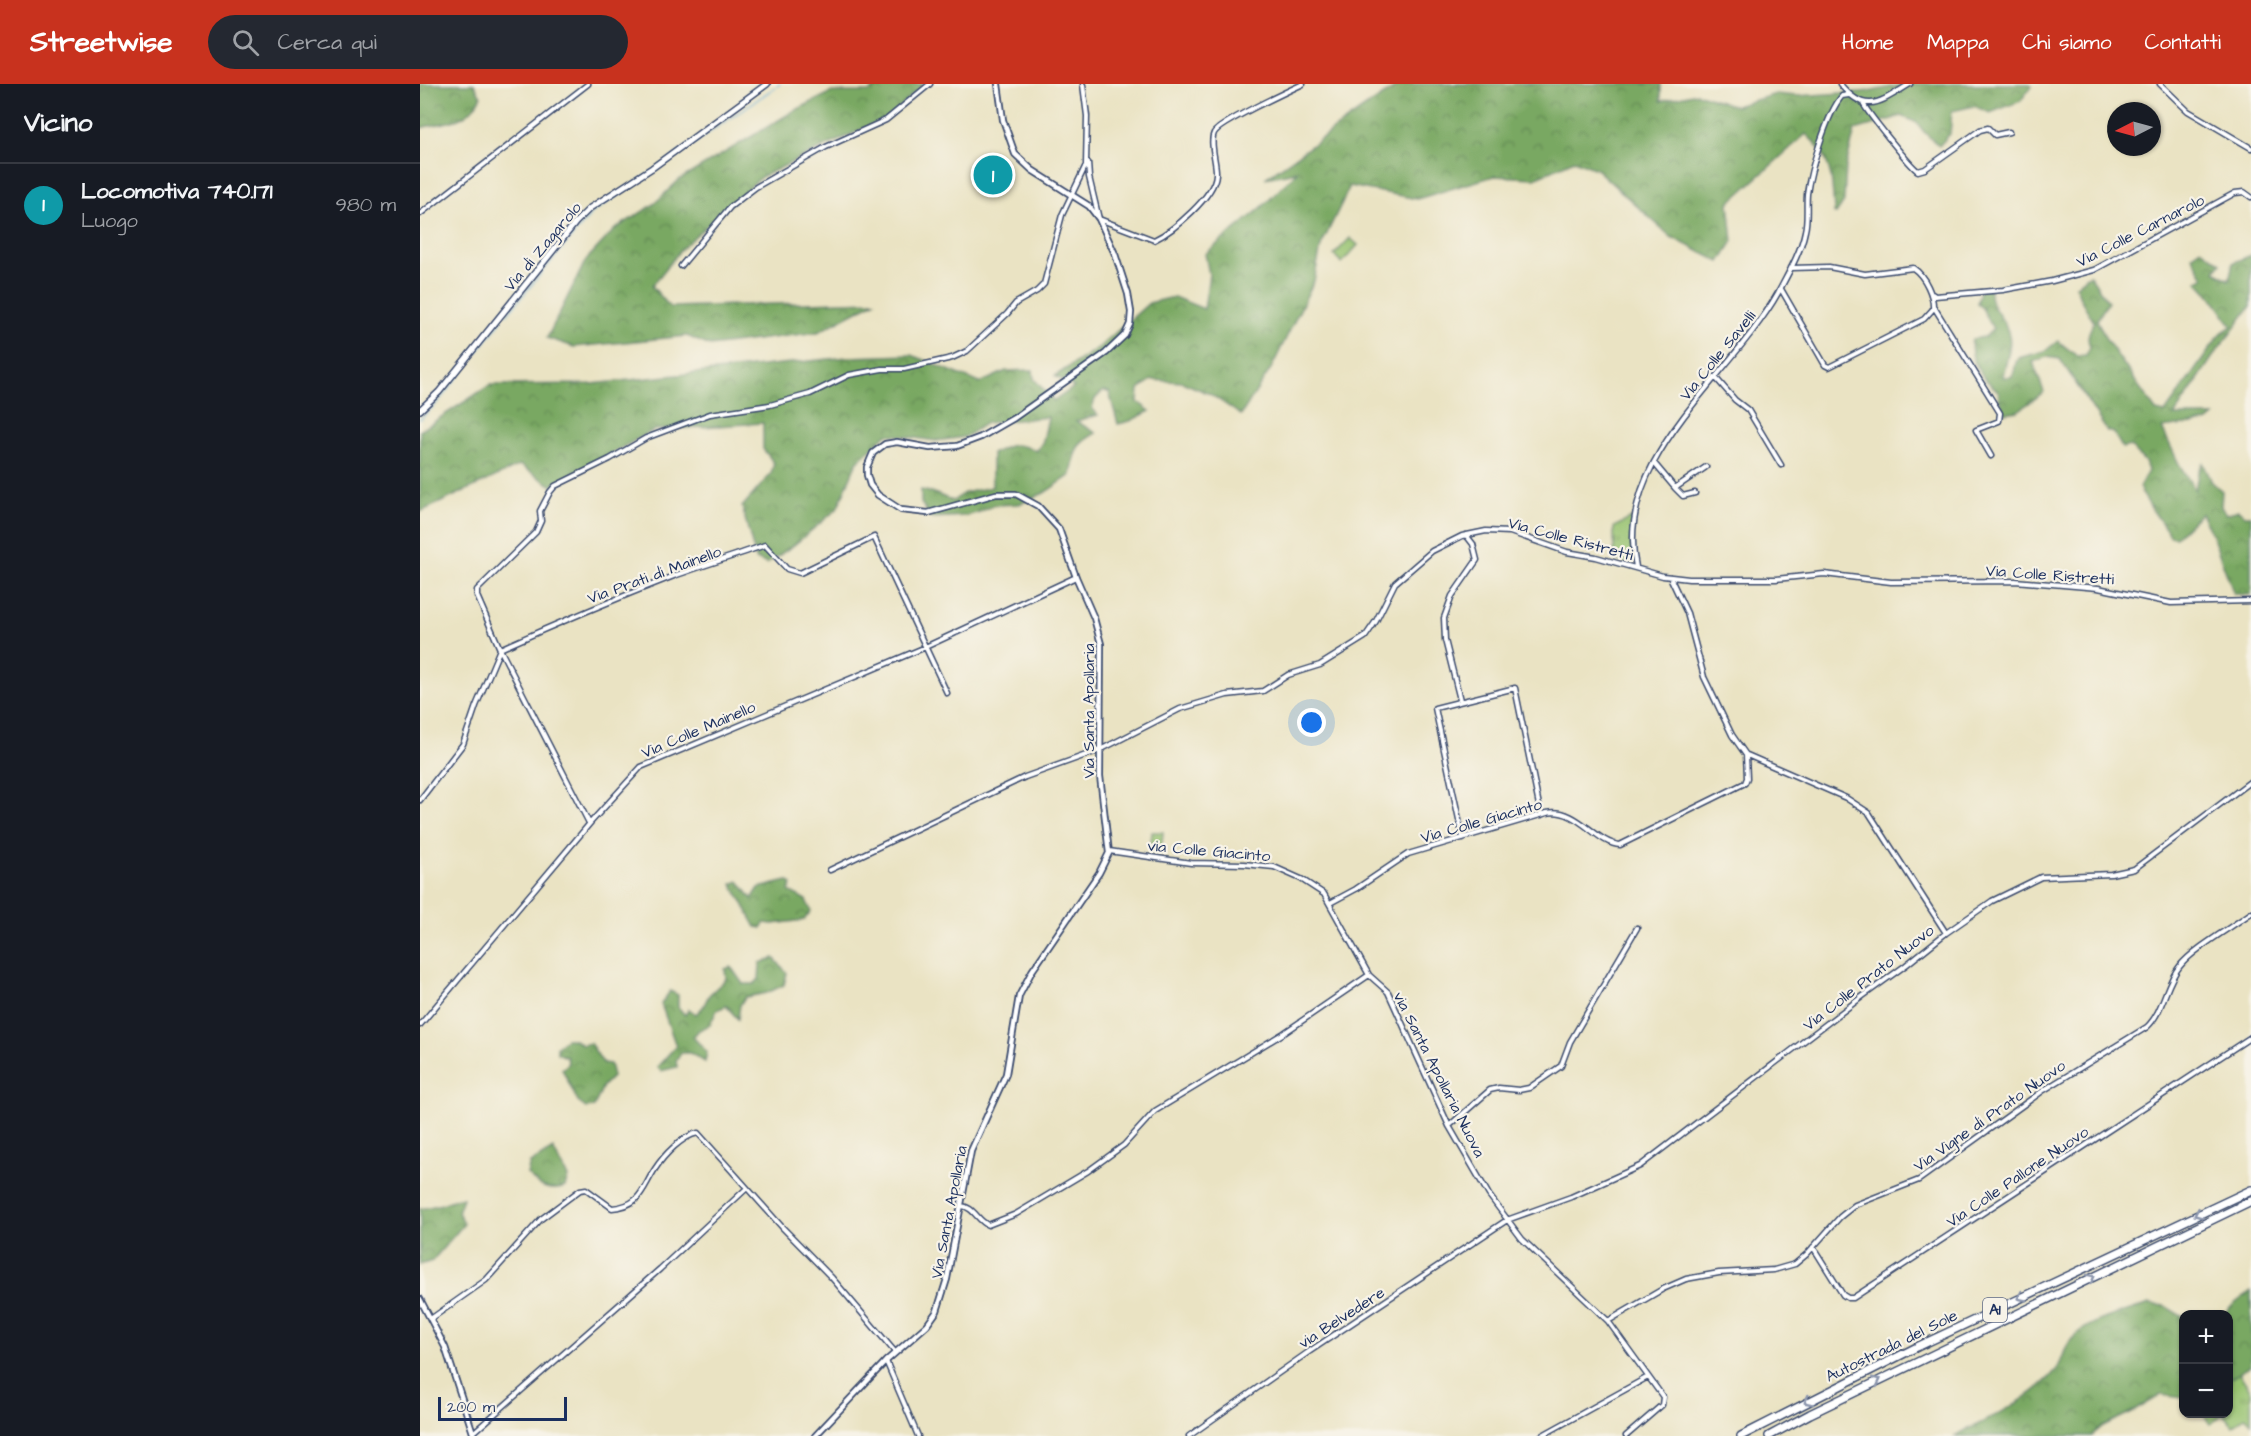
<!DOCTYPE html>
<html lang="it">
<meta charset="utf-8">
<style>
:root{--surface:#171b24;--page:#242831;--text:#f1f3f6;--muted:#9ea1a6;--line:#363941;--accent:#c8321e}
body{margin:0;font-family:"Architects Daughter",sans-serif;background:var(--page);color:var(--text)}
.controls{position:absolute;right:18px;bottom:18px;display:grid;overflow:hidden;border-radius:12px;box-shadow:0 2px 4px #0004}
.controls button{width:54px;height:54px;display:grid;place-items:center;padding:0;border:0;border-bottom:2px solid var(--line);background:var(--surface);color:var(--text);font:30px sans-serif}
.compass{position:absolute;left:1687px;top:18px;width:54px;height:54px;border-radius:50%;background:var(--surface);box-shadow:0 2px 4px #0004;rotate:264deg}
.scale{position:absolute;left:18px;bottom:15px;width:129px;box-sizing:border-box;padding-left:6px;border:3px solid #1b2f5e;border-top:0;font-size:16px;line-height:21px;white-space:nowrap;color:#1b2f5e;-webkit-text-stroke:4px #f7f3e8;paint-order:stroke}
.you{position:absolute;left:892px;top:639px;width:21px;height:21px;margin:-15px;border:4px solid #fff;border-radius:50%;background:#1a73e8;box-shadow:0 0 0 9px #1a73e833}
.badge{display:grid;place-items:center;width:39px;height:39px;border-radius:50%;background:var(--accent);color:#fff;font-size:20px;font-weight:700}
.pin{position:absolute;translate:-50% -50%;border:3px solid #fff;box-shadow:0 2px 6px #0006}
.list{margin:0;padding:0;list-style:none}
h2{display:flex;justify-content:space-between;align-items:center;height:78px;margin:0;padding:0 24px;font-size:26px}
h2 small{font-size:20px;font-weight:400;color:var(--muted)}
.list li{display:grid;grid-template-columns:39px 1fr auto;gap:18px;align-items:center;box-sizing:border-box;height:84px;padding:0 24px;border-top:2px solid var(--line)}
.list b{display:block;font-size:22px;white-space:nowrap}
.list p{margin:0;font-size:20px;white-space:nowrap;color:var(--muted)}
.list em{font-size:20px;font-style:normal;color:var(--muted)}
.icon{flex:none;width:33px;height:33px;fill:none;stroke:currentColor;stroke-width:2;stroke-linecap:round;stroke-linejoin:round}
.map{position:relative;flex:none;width:1831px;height:1352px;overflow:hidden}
header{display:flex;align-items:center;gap:36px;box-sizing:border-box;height:84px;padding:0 30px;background:var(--accent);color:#fff}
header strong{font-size:28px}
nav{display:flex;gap:33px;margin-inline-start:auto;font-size:21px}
.search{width:420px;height:54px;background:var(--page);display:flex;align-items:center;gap:15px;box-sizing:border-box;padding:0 21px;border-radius:33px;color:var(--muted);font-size:22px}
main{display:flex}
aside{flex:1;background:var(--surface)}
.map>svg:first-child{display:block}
.grass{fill:url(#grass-tufts);stroke:#597866;stroke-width:1.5}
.forest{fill:url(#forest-crowns);stroke:#4a6c60;stroke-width:1.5}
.green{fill:#97c26f;stroke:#597866;stroke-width:1.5}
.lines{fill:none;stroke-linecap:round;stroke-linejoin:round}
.stream{stroke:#57a7d2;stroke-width:1.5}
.minor-casing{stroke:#3a4a6d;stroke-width:7}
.tertiary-casing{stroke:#3a4a6d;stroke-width:8}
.secondary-casing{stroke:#3a4a6d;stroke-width:8}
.motorway-casing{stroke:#3a4a6d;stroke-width:10}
.minor{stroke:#fff;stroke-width:4}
.tertiary{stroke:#fff;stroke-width:4.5}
.secondary{stroke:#fff;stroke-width:5}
.motorway{stroke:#fff;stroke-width:7}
.oneway{stroke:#8d97ae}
.labels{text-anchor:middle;stroke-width:4.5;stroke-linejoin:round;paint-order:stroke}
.shield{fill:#f7f3e8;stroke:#5d6a87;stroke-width:1.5}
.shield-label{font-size:15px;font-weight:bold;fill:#1b2f5e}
.street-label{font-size:16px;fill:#1b2f5e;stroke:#f7f3e8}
</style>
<header>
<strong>Streetwise</strong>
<div class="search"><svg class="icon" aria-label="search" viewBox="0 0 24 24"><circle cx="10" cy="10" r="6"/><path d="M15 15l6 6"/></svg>Cerca qui</div>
<nav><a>Home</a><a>Mappa</a><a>Chi siamo</a><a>Contatti</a></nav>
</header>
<main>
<aside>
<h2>Vicino<small></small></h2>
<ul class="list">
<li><span class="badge" style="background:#0f9aa8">1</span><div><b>Locomotiva 740.171</b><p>Luogo</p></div><em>980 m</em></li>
</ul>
</aside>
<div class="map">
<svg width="1831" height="1352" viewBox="0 0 1831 1352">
<defs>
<pattern id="grass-tufts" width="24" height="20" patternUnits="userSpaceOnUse" patternTransform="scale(1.5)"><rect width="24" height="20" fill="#97c26f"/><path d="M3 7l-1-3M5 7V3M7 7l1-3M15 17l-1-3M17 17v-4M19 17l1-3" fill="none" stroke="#7a9e5e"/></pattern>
<pattern id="forest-crowns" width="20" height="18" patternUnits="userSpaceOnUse" patternTransform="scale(1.5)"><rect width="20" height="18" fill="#79a862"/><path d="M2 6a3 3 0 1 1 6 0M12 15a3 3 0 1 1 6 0" fill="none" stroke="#628954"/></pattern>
</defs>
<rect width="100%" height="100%" fill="#f7f3e8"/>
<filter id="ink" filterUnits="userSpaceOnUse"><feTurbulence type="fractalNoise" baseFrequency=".0167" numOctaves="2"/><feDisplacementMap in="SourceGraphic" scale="12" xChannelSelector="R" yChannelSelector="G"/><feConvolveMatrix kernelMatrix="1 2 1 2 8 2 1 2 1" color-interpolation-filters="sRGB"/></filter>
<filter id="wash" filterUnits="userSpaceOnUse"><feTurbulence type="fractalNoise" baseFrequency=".008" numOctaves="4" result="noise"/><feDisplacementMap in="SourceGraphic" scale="24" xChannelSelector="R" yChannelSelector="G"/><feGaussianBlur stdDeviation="1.35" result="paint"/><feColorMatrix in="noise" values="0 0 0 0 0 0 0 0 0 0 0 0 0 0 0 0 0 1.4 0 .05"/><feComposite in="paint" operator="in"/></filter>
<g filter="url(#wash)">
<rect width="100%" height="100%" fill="#eae3c3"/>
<!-- grass -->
<path class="grass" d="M1212 434V481L1194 475V443Z
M1819 1289 1831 1307V1339L1826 1332 1813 1342 1803 1330 1790 1340 1783 1330H1808L1809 1295Z"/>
<!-- forest -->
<path class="forest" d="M0 0H54L61 12C47 41 27 37 0 44Z
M460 0H504L470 32 341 93 262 164 232 202 250 223 456 217 398 248 290 262 267 252 154 263 127 254 166 176 195 145 233 121 259 96 372 28 412 8H449Z
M981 0H1241V17L1277 9 1315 22 1356 10 1376 12 1453 7 1485 0H1609L1611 2 1601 17 1570 29 1554 22 1532 27 1530 50 1519 62 1504 48 1497 39 1482 32 1435 46 1426 82 1424 118 1416 130 1414 129C1412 94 1413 75 1386 50L1309 119 1313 157 1300 178 1251 153 1176 85 1154 76 1115 94 1074 92 997 115 930 102 901 162 894 197 852 283 821 331 790 310 762 298 732 296 719 305 718 318 730 327 710 337 698 340 689 308 683 307 675 315 672 324 678 331 656 337 676 349C653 362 656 366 651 391L624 409 599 420 574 421 560 428 545 432 511 434 501 419V406L514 409 533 417 544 409 572 403V370C591 359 596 358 617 367L623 357 628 333 566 339 545 353 516 357 467 350 437 378 417 425 374 461 347 480 336 475 322 423 351 390 354 379 343 365V339L234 346 132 402 100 381 0 428V347L70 301 172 300 428 273 492 271 560 299 586 287 613 286 614 295 634 317 654 303 635 292 678 264 729 219 754 213 784 225 789 190 785 170 841 124 877 88 845 94C891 63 934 29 981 0Z
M1781 165 1801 179 1795 187 1809 196 1813 179 1831 171V222L1792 274 1754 332H1794L1787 338 1742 344 1759 380 1775 406 1778 389 1783 379 1792 398 1802 407 1801 423 1806 430 1818 426 1825 431H1831V511L1814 510 1792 451 1781 429 1756 453 1750 452C1740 435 1727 421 1719 403L1728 387 1725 378 1710 362 1702 364 1694 349 1687 347 1640 275 1627 273 1613 278 1624 308 1598 327 1585 329 1579 315V308C1563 295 1548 277 1552 255L1565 253 1573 245 1562 224 1557 220 1560 206 1570 204C1568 226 1585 232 1589 251 1592 263 1585 280 1583 293H1591C1596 287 1594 280 1598 274L1625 267 1638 257 1657 272 1666 271 1670 263C1666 253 1669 247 1674 238L1660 214 1656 202 1665 193 1670 191 1688 218 1677 236 1686 255 1736 327 1745 329 1801 249 1812 242 1791 212 1777 197 1784 194 1772 172Z
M319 797 332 815 339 804 367 797 372 800 369 807 386 816 391 827 384 836 353 840 344 839 342 844 336 843 312 800Z
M354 874 367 889 364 901 347 909 326 913 320 921 318 935 306 922 297 926 290 941 279 946 273 953 287 968 285 978 270 969H261L256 977 257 983 241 987 237 983 256 962 241 920 250 907 258 911V923L265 931 269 925 276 930 283 923 289 911 306 895 305 885 311 883 323 900H334L339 895 340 879Z
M146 955H154L162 961 170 959 183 979 190 980 193 992 183 1002 174 1023 166 1024 158 1018 142 985 148 980 147 973 137 969V962Z
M133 1065 148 1093 145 1103C129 1109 118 1102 107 1090L110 1079Z
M38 1114H43L38 1128 44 1140 12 1177 0 1181V1125L22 1120Z
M1831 1207V1282L1809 1295 1808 1230H1804L1809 1224Z
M1729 1220 1745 1222 1763 1233V1314L1741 1311 1716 1326 1683 1342 1671 1352H1534C1568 1336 1613 1315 1637 1285 1643 1277 1644 1263 1651 1256 1669 1235 1704 1229 1729 1220Z"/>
<!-- green -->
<path class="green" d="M930 154 938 161 922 179 914 171Z
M732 748H743L741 770 730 769Z"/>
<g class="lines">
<!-- stream -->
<path class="stream" d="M87 230 172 129 360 0
M0 335 18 318 82 236"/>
</g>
</g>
<g filter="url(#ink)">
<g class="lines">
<defs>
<path id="minor" d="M1420 0C1446 32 1460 18 1490 0
M1740 0 1768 27 1831 64
M1443 19C1446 27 1491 83 1498 87L1505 85 1560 46 1568 44 1575 51 1589 48
M668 79 669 93 679 135 734 156C753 147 795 112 796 90 797 80 789 58 794 49 799 39 870 6 883 0
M0 130 168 0
M261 182 310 123 336 103 406 63 466 36 510 0
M1361 205 1405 281 1409 283 1504 235 1513 225C1514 212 1505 192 1493 184L1445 190 1409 183 1371 184
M1512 210 1515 212 1583 206 1632 197 1674 186 1815 109 1824 108 1831 113
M1514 223 1580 329 1579 337 1556 346 1571 372
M1295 293 1315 316 1328 326 1361 381
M1234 379 1255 404 1286 383
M1255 404 1263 412 1275 409
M1216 483C1192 375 1311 293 1358 209 1368 190 1381 168 1385 147 1388 135 1386 122 1387 110 1390 87 1407 29 1422 12L1429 11
M1040 616 1025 556 1024 534 1032 512 1057 476 1053 460 1046 451
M1327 671 1426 714 1449 729 1526 849
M0 716 43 660 56 622 80 565 57 512V506L116 448 121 437 120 427 130 408 135 402 190 375 226 354 290 330 350 321 390 310 429 291 462 285H484L532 274 547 267 587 230 596 219 617 207 624 200 642 131 666 81 667 32 663 1
M169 739 80 565C138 539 195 515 254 492 284 481 315 472 345 461L367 485 380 489 454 453 527 609
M1043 754 1015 624 1095 604 1121 731
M689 767 771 779 824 780 854 783 881 795 904 810 949 891 968 908 1029 1042 1069 1111 1102 1155 1188 1237 1243 1313 1242 1321 1206 1352
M410 786 605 693 680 666 760 625 807 611 843 607 868 591 900 581 945 553 956 537 975 499 1012 467 1042 452 1066 447 1090 448 1147 468 1176 473 1243 492 1269 495H1356L1404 490 1471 498 1595 497 1678 504 1751 519 1831 517
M910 819 936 805 988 770 1127 729C1158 723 1176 760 1200 761L1325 699 1327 694 1326 671 1312 651 1284 593 1267 529 1250 493
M0 941 171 738 221 683 501 565 656 493
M1029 1042 1070 1006 1079 1004 1099 1006 1109 1004 1141 982 1150 958 1217 844
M541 1122C553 1122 558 1137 568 1141L596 1130 668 1087 704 1061 735 1027 864 949 949 891
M1393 1163 1423 1211 1428 1214H1433L1831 953
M12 1234 66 1196 121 1135 160 1106 166 1105 192 1124C221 1122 222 1105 235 1085 244 1071 262 1052 278 1049L362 1143 412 1194 475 1268
M1188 1237 1243 1205 1266 1195 1299 1189 1354 1186 1375 1180 1387 1170 1420 1133 1435 1121 1499 1096 1624 1006 1727 943C1744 927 1745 900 1760 882 1773 865 1812 843 1831 829
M466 1277 498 1352
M53 1349 240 1185 327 1104
M769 1352 890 1267 1087 1136 1151 1113 1220 1082 1443 912 1486 881 1526 849 1572 817 1621 793 1691 790 1714 785 1831 697
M1121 1352 1228 1293"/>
<path id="tertiary" d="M0 1215 25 1263 54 1352
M395 1352 466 1277 507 1241 517 1227 527 1195 551 1067 586 990 599 912 612 887 679 789 689 769 680 692 681 560 674 534 656 493 639 445 618 422 596 410H576L508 429 481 426 458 411 450 401 447 391V383L453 369 465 360 477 358 510 364 537 362 561 353 594 334 686 269 705 251 710 240 711 228 708 210 695 170 679 135 669 122 612 86 595 70 583 36 578 0"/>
<path id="secondary" d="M0 326 19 308 156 138 170 124 232 84 347 0"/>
<path id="motorway" d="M1321 1352 1497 1263 1831 1106
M1349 1352 1390 1330 1831 1117"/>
</defs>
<!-- minor casing -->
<use href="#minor" class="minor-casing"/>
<!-- tertiary casing -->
<use href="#tertiary" class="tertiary-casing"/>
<!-- secondary casing -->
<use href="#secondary" class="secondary-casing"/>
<!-- motorway casing -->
<use href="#motorway" class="motorway-casing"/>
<!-- minor -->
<use href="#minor" class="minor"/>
<!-- tertiary -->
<use href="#tertiary" class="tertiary"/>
<!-- secondary -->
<use href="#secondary" class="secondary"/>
<!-- motorway -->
<use href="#motorway" class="motorway"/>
</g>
<!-- one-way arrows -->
<defs><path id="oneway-chevron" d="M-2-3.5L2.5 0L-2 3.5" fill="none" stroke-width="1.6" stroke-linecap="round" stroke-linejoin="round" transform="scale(1.5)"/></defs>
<g class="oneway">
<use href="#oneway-chevron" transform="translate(1778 1130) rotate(156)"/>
<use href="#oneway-chevron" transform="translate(1671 1194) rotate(-26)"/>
<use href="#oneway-chevron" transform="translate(1601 1213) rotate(155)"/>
<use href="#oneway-chevron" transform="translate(1457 1297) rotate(-26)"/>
<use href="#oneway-chevron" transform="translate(1388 1317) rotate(153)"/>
</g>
</g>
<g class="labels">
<!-- shield labels -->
<rect class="shield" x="1563" y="1214" width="24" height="24" rx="4.5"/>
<g class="shield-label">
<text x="1575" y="1231">A1</text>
</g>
<!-- street labels -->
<g class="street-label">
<text transform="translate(1720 146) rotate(-27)" y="6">Via Colle Carnarolo</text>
<text transform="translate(122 162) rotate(-50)" y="6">Via di Zagarolo</text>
<text transform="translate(1297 271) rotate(-51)" y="6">Via Colle Savelli</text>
<text transform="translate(1151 454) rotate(15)" y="6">Via Colle Ristretti</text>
<text transform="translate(234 490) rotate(-20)" y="6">Via Prati di Mainello</text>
<text transform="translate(1630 490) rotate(4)" y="6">Via Colle Ristretti</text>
<text transform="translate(668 627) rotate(-90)" y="6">Via Santa Apollaria</text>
<text transform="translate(278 645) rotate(-23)" y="6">Via Colle Mainello</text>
<text transform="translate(1061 736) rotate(-16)" y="6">Via Colle Giacinto</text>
<text transform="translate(789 766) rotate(5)" y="6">via Colle Giacinto</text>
<text transform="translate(1448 893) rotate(-38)" y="6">Via Colle Prato Nuovo</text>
<text transform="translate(1020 990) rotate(63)" y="6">via Santa Apollaria Nuova</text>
<text transform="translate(1569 1031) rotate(-35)" y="6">Via Vigne di Prato Nuovo</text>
<text transform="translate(1597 1092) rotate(-34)" y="6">Via Colle Pallone Nuovo</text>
<text transform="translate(528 1128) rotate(-79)" y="6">Via Santa Apollaria</text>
<text transform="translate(921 1233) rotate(-33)" y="6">via Belvedere</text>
<text transform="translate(1471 1261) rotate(-26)" y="6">Autostrada del Sole</text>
</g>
</g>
</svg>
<div class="controls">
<button>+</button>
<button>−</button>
</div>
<svg class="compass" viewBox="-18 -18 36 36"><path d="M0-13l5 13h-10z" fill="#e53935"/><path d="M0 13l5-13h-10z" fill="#9ea1a6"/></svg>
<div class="scale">200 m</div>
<div class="you"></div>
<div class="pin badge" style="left:573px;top:91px;background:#0f9aa8">1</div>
</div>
</main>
